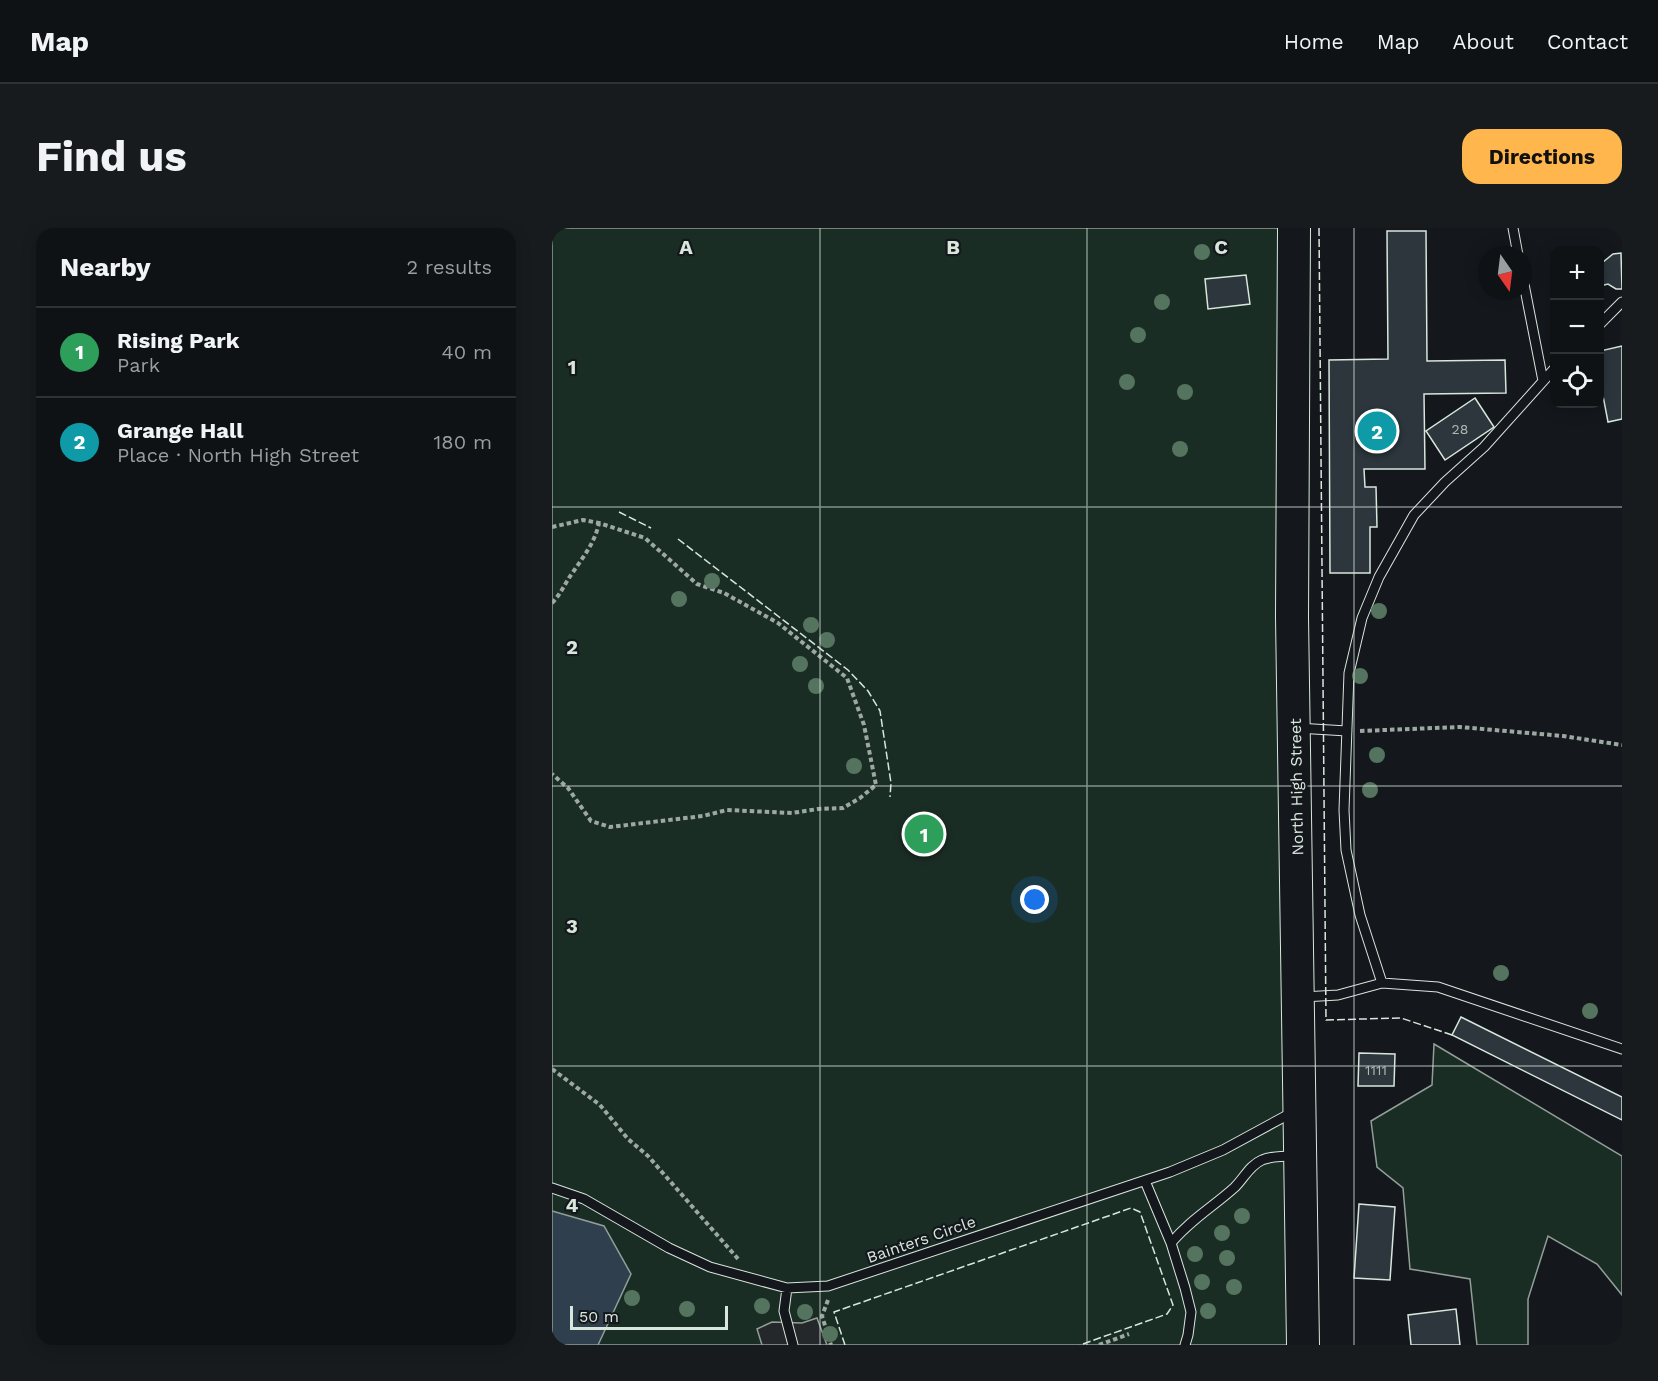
<!DOCTYPE html>
<meta charset="utf-8">
<style>
:root{--surface:#0f1215;--page:#181b1e;--text:#f1f3f6;--muted:#9b9ea0;--line:#2f3234;--accent:#ffb74d}
body{margin:0;font-family:"Work Sans",sans-serif;background:var(--page);color:var(--text)}
.controls{position:absolute;right:18px;top:18px;display:grid;overflow:hidden;border-radius:12px;box-shadow:0 3px 15px #0003}
.controls button{width:54px;height:54px;display:grid;place-items:center;padding:0;border:0;border-bottom:2px solid var(--line);background:var(--surface);color:var(--text);font:30px sans-serif}
.compass{position:absolute;left:926px;top:18px;width:54px;height:54px;border-radius:50%;background:var(--surface);box-shadow:0 3px 15px #0003;rotate:166deg}
.scale{position:absolute;left:18px;bottom:15px;width:158px;box-sizing:border-box;padding-left:6px;border:3px solid #d8e6dc;border-top:0;font-size:16px;line-height:21px;white-space:nowrap;color:#d8e6dc;-webkit-text-stroke:4px #14181c;paint-order:stroke}
.you{position:absolute;left:483px;top:672px;width:21px;height:21px;margin:-15px;border:4px solid #fff;border-radius:50%;background:#1a73e8;box-shadow:0 0 0 9px #1a73e833}
.badge{display:grid;place-items:center;width:39px;height:39px;border-radius:50%;background:var(--accent);color:#fff;font-size:20px;font-weight:700}
.pin{position:absolute;translate:-50% -50%;border:3px solid #fff;box-shadow:0 2px 6px #0006}
.list{margin:0;padding:0;list-style:none}
h2{display:flex;justify-content:space-between;align-items:center;height:78px;margin:0;padding:0 24px;font-size:26px}
h2 small{font-size:20px;font-weight:400;color:var(--muted)}
.list li{display:grid;grid-template-columns:39px 1fr auto;gap:18px;align-items:center;box-sizing:border-box;height:90px;padding:0 24px;border-top:2px solid var(--line)}
.list b{display:block;font-size:22px;white-space:nowrap}
.list p{margin:0;font-size:20px;white-space:nowrap;color:var(--muted)}
.list em{font-size:20px;font-style:normal;color:var(--muted)}
.icon{flex:none;width:33px;height:33px;fill:none;stroke:currentColor;stroke-width:2;stroke-linecap:round;stroke-linejoin:round}
.map{position:relative;flex:none;width:1070px;height:1117px;overflow:hidden;border-radius:18px}
header{display:flex;align-items:center;gap:36px;box-sizing:border-box;height:84px;padding:0 30px;background:var(--surface);border-bottom:2px solid var(--line)}
header strong{font-size:28px}
nav{display:flex;gap:33px;margin-inline-start:auto;font-size:21px}
.intro{display:flex;align-items:center;justify-content:space-between;box-sizing:border-box;height:144px;padding:0 36px}
h1{margin:0;font-size:42px}
.button{padding:15px 27px;border-radius:18px;background:var(--accent);color:#111;font-size:21px;font-weight:700}
main{display:flex;gap:36px;padding:0 36px}
aside{flex:1;background:var(--surface);border-radius:18px;box-shadow:0 3px 15px #0003}
.map>svg:first-child{display:block}
.green{fill:#1a2d24;stroke:#939e99;stroke-width:1.5}
.parking{fill:#24282b;stroke:#939e99;stroke-width:1.5}
.water{fill:#2f3f4d;stroke:#939e99;stroke-width:1.5}
.building{fill:#2c363c;stroke:#d8e6dc;stroke-width:1.5}
.lines{fill:none;stroke-linecap:round;stroke-linejoin:round}
.service-casing{stroke:#d8e6dc;stroke-width:11}
.trunk-casing{stroke:#d8e6dc;stroke-width:34}
.path{stroke:#9da8a2;stroke-width:4;stroke-dasharray:4.5 3;stroke-linecap:butt}
.service{stroke:#14181c;stroke-width:9}
.trunk{stroke:#14181c;stroke-width:32}
.fence{stroke:#d8e6dc;stroke-width:1.5;stroke-dasharray:8 3;stroke-linecap:butt}
.tree{fill:#55745f}
.grid{fill:none;stroke:#d8e6dc;stroke-width:1.5;stroke-opacity:0.55}
.labels{text-anchor:middle;stroke-width:4.5;stroke-linejoin:round;paint-order:stroke}
.number-label{font-size:14px;fill:#adbab4}
.street-label{font-size:16px;fill:#d8e6dc;stroke:#14181c}
.grid-label{font-size:20px;text-anchor:middle;font-weight:bold;fill:#d8e6dc;stroke:#14181c;stroke-width:4.5;stroke-linejoin:round;paint-order:stroke}
</style>
<header>
<strong>Map</strong>
<nav><a>Home</a><a>Map</a><a>About</a><a>Contact</a></nav>
</header>
<div class="intro"><h1>Find us</h1><a class="button">Directions</a></div>
<main>
<aside>
<h2>Nearby<small>2 results</small></h2>
<ul class="list">
<li><span class="badge" style="background:#2e9e5b">1</span><div><b>Rising Park</b><p>Park</p></div><em>40 m</em></li>
<li><span class="badge" style="background:#0f9aa8">2</span><div><b>Grange Hall</b><p>Place · North High Street</p></div><em>180 m</em></li>
</ul>
</aside>
<div class="map">
<svg width="1070" height="1117" viewBox="0 0 1070 1117">
<rect width="100%" height="100%" fill="#14181c"/>
<!-- green -->
<path class="green" d="M0 0H742L751 1117H0Z
M882 816 1070 928V1067L1045 1036 996 1008 976 1071V1117H925L918 1051 858 1041 851 960 825 939 819 893 880 857Z"/>
<!-- parking -->
<path class="parking" d="M265 1090 275 1117H210L205 1101 220 1094 250 1095Z"/>
<!-- water -->
<path class="water" d="M0 983 52 998 79 1046 46 1117H0Z"/>
<!-- building -->
<path class="building" d="M835 3H874L875 133 953 132 954 165 872 166 873 241H812L813 259H824L825 299H818V345H778L777 132 836 131Z
M1069 25 1070 61H1064L1056 56 1048 58V35L1051 34 1061 26Z
M694 47 698 76 656 81 653 51Z
M1070 118V191L1056 194 1048 152V123Z
M923 170 942 199 893 232 874 203Z
M909 789 1070 869V892L900 807Z
M807 825 843 826 842 858H806Z
M807 976 843 979 838 1052 802 1050Z
M904 1081 908 1117H859L856 1087Z"/>
<g class="lines">
<defs>
<path id="service" d="M961 0 966 27
M971 51 991 153
M1048 96 1070 74
M745 500 795 503
M830 755 808 687 794 622 792 582 797 445 810 390 827 349 862 287 893 254 932 219 1002 141
M751 769 786 767 830 755 886 759 1070 821
M593 953 619 1015 633 1060 639 1084 636 1107 633 1117
M0 960 32 971 117 1020 158 1039 235 1060 276 1058 618 944 671 922 741 884
M619 1015C639 991 661 979 683 959 692 950 698 937 710 932 719 928 732 928 742 928
M235 1060 232 1083 241 1117"/>
<path id="trunk" d="M742 0 740 389 751 1117"/>
</defs>
<!-- service casing -->
<use href="#service" class="service-casing"/>
<!-- trunk casing -->
<use href="#trunk" class="trunk-casing"/>
<!-- path -->
<path class="path" d="M0 299 31 292 47 295 93 310 145 356 172 365 226 395 295 450 312 497 324 557 308 570 291 580 266 581 240 585 175 582 151 588 58 599 39 593 16 560 0 546
M0 375C9 366 13 355 21 344 32 328 43 314 47 295
M808 503 908 499 1011 508 1070 517
M0 841 48 877 76 911 96 928 187 1032
M276 1072 270 1088 279 1117
M547 1117 577 1106"/>
<!-- service -->
<use href="#service" class="service"/>
<!-- trunk -->
<use href="#trunk" class="trunk"/>
<!-- fence -->
<path class="fence" d="M767 0 774 792 849 790 900 807
M67 284 99 300
M126 311 296 442 316 463 328 483 339 555 338 569
M293 1117 282 1084 579 980 588 984 621 1077 615 1086 528 1117"/>
</g>
<!-- trees -->
<g class="tree">
<circle cx="650" cy="24" r="8"/>
<circle cx="610" cy="74" r="8"/>
<circle cx="586" cy="107" r="8"/>
<circle cx="575" cy="154" r="8"/>
<circle cx="633" cy="164" r="8"/>
<circle cx="628" cy="221" r="8"/>
<circle cx="160" cy="353" r="8"/>
<circle cx="127" cy="371" r="8"/>
<circle cx="827" cy="383" r="8"/>
<circle cx="259" cy="397" r="8"/>
<circle cx="275" cy="412" r="8"/>
<circle cx="248" cy="436" r="8"/>
<circle cx="808" cy="448" r="8"/>
<circle cx="264" cy="458" r="8"/>
<circle cx="825" cy="527" r="8"/>
<circle cx="302" cy="538" r="8"/>
<circle cx="818" cy="562" r="8"/>
<circle cx="949" cy="745" r="8"/>
<circle cx="1038" cy="783" r="8"/>
<circle cx="690" cy="988" r="8"/>
<circle cx="670" cy="1005" r="8"/>
<circle cx="643" cy="1026" r="8"/>
<circle cx="675" cy="1030" r="8"/>
<circle cx="650" cy="1054" r="8"/>
<circle cx="682" cy="1059" r="8"/>
<circle cx="80" cy="1070" r="8"/>
<circle cx="210" cy="1078" r="8"/>
<circle cx="135" cy="1081" r="8"/>
<circle cx="656" cy="1083" r="8"/>
<circle cx="253" cy="1084" r="8"/>
<circle cx="278" cy="1106" r="8"/>
</g>
<!-- grid -->
<path class="grid" d="M268 0V1117M535 0V1117M802 0V1117M0 279H1070M0 558H1070M0 838H1070"/>
<g class="labels">
<!-- number labels -->
<g class="number-label">
<text x="908" y="206">28</text>
<text x="824" y="847">1111</text>
</g>
<!-- street labels -->
<g class="street-label">
<text transform="translate(744 559) rotate(-91)" y="6">North High Street</text>
<text transform="translate(369 1011) rotate(-19)" y="6">Bainters Circle</text>
</g>
</g>
<g class="grid-label">
<text x="134" y="26">A</text>
<text x="401" y="26">B</text>
<text x="669" y="26">C</text>
<text x="20" y="146">1</text>
<text x="20" y="426">2</text>
<text x="20" y="705">3</text>
<text x="20" y="984">4</text>
</g>
</svg>
<div class="controls">
<button>+</button>
<button>−</button>
<button><svg class="icon" aria-label="locate" viewBox="0 0 24 24"><circle cx="12" cy="12" r="6"/><path d="M12 2v4M12 18v4M2 12h4M18 12h4"/></svg></button>
</div>
<svg class="compass" viewBox="-18 -18 36 36"><path d="M0-13l5 13h-10z" fill="#e53935"/><path d="M0 13l5-13h-10z" fill="#9b9ea0"/></svg>
<div class="scale">50 m</div>
<div class="you"></div>
<div class="pin badge" style="left:372px;top:606px;background:#2e9e5b">1</div>
<div class="pin badge" style="left:825px;top:203px;background:#0f9aa8">2</div>
</div>
</main>
